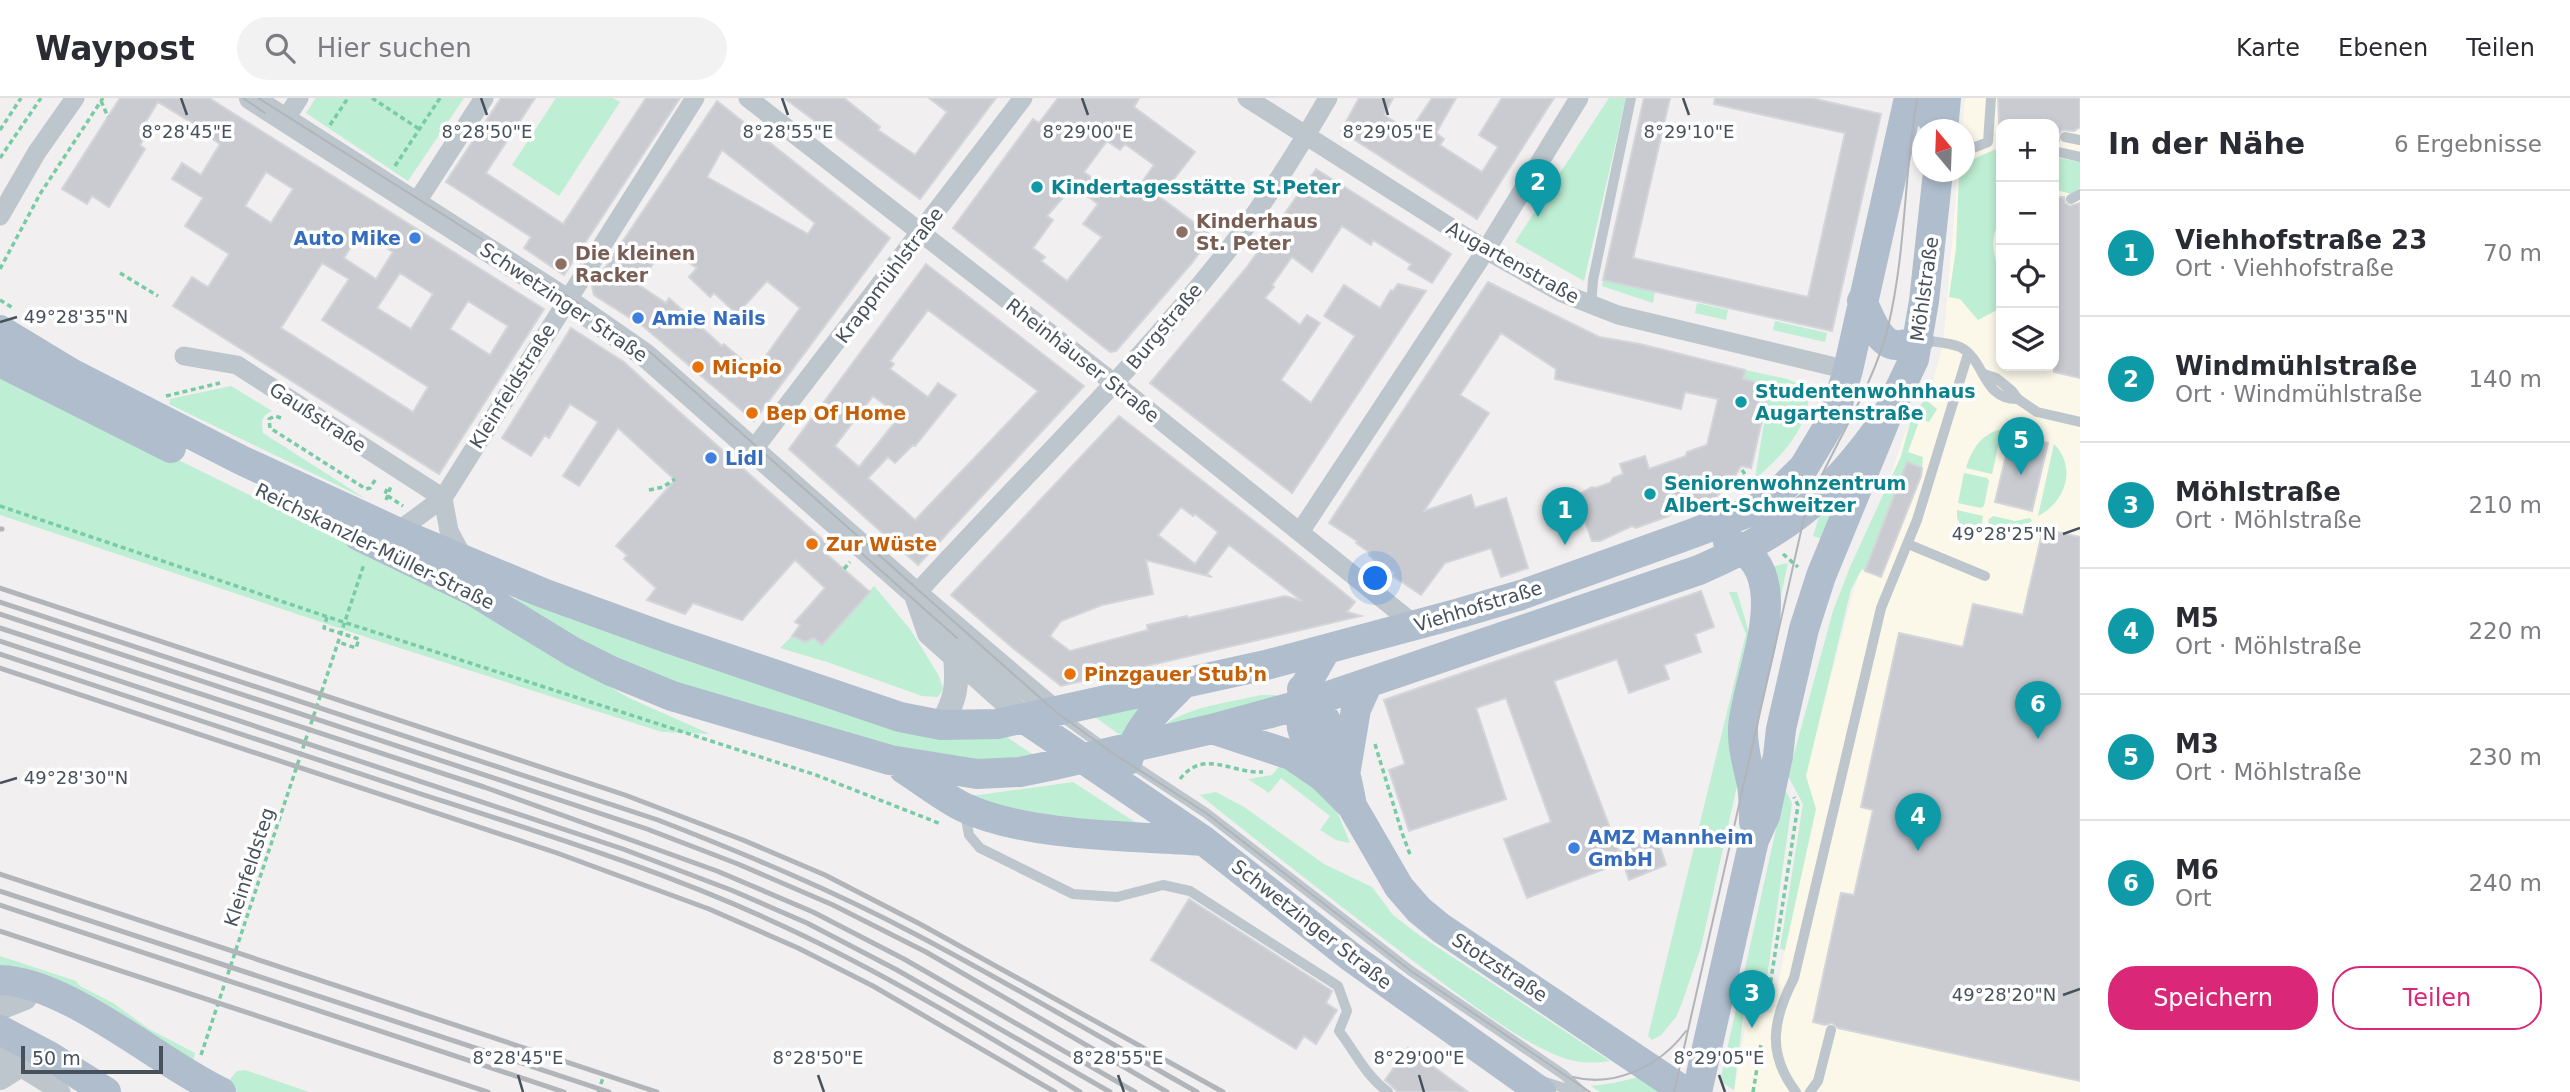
<!DOCTYPE html>
<html lang="de">
<meta charset="utf-8">
<style>
:root{--surface:#fff;--page:#f2f2f3;--text:#2b2b33;--muted:#7c7c81;--line:#e1e1e2;--accent:#db2777}
body{margin:0;font-family:"DejaVu Sans",sans-serif;background:var(--page);color:var(--text)}
.controls{position:absolute;right:21px;top:21px;display:grid;overflow:hidden;border-radius:14px;box-shadow:0 4px 10px #0003}
.controls button{width:63px;height:63px;display:grid;place-items:center;padding:0;border:0;border-bottom:2px solid var(--line);background:var(--surface);color:var(--text);font:35px sans-serif}
.compass{position:absolute;left:1912px;top:21px;width:63px;height:63px;border-radius:50%;background:var(--surface);box-shadow:0 4px 10px #0003;rotate:341deg}
.scale{position:absolute;left:21px;bottom:18px;width:142px;box-sizing:border-box;padding-left:7px;border:4px solid #47515c;border-top:0;font-size:19px;line-height:24px;white-space:nowrap;color:#47515c;-webkit-text-stroke:5px #fff;paint-order:stroke}
.you{position:absolute;left:1376px;top:481px;width:24px;height:24px;margin:-18px;border:5px solid #fff;border-radius:50%;background:#1a73e8;box-shadow:0 0 0 10px #1a73e833}
.badge{display:grid;place-items:center;width:46px;height:46px;border-radius:50%;background:var(--accent);color:#fff;font-size:23px;font-weight:700}
.pin{position:absolute;translate:-50% -58px;filter:drop-shadow(0 2px 4px #0008)}
.pin::after{content:'';position:absolute;top:37px;width:24px;height:21px;background:inherit;clip-path:polygon(0 0,100% 0,50% 100%)}
.list{margin:0;padding:0;list-style:none}
h2{display:flex;justify-content:space-between;align-items:center;height:91px;margin:0;padding:0 28px;font-size:30px}
h2 small{font-size:23px;font-weight:400;color:var(--muted)}
.list li{display:grid;grid-template-columns:46px 1fr auto;gap:21px;align-items:center;box-sizing:border-box;height:126px;padding:0 28px;border-top:2px solid var(--line)}
.list b{display:block;font-size:26px;white-space:nowrap}
.list p{margin:0;font-size:23px;white-space:nowrap;color:var(--muted)}
.list em{font-size:23px;font-style:normal;color:var(--muted)}
.actions{display:flex;gap:14px;padding:21px 28px}
.actions a{flex:1;padding:16px 0;border:2px solid var(--accent);border-radius:28px;text-align:center;font-size:24px;color:var(--accent)}
.actions .main{background:var(--accent);color:#fff}
.icon{flex:none;width:38px;height:38px;fill:none;stroke:currentColor;stroke-width:2;stroke-linecap:round;stroke-linejoin:round}
.map{position:relative;flex:none;width:2080px;height:994px;overflow:hidden}
header{display:flex;align-items:center;gap:42px;box-sizing:border-box;height:98px;padding:0 35px;background:var(--surface);border-bottom:2px solid var(--line)}
header strong{font-size:33px}
nav{display:flex;gap:38px;margin-inline-start:auto;font-size:24px}
.search{width:490px;height:63px;background:var(--page);display:flex;align-items:center;gap:18px;box-sizing:border-box;padding:0 24px;border-radius:38px;color:var(--muted);font-size:26px}
main{display:flex}
aside{flex:1;background:var(--surface)}
.map>svg:first-child{display:block}
.commercial{fill:#fbf7e9;fill-rule:evenodd}
.green{fill:#beeed3}
.building{fill:#c9cbd1;stroke:#d3d5da;stroke-width:2;fill-rule:evenodd}
.lines{fill:none;stroke-linecap:round;stroke-linejoin:round}
.path{stroke:#77cba5;stroke-width:3.5;stroke-dasharray:5 3.5;stroke-linecap:butt}
.service{stroke:#bdc6cd;stroke-width:10}
.minor{stroke:#bdc6cd;stroke-width:19}
.tertiary{stroke:#bdc6cd;stroke-width:24}
.primary{stroke:#afbdcd;stroke-width:30}
.tram{stroke:#b1b4b9;stroke-width:2}
.rail{stroke:#b1b4b9;stroke-width:5}
.ticks{fill:none;stroke:#47515c;stroke-width:2.5}
.culture-dot{fill:#0f9aa8;stroke:#fff;stroke-width:2.5}
.education-dot{fill:#8d6e63;stroke:#fff;stroke-width:2.5}
.shop-dot{fill:#3f7fe0;stroke:#fff;stroke-width:2.5}
.food-dot{fill:#e8710a;stroke:#fff;stroke-width:2.5}
.labels{text-anchor:middle;stroke-width:7;stroke-linejoin:round;paint-order:stroke}
.culture-label{font-size:19px;font-weight:bold;fill:#0d838f;stroke:#fff;text-anchor:start}
.education-label{font-size:19px;font-weight:bold;fill:#785e54;stroke:#fff;text-anchor:start}
.shop-label{font-size:19px;font-weight:bold;fill:#366cbe;stroke:#fff;text-anchor:start}
.street-label{font-size:19px;fill:#47515c;stroke:#fff}
.food-label{font-size:19px;font-weight:bold;fill:#c56008;stroke:#fff;text-anchor:start}
.ticks-label{font-size:18px;text-anchor:middle;fill:#47515c;stroke:#fff;stroke-width:7;stroke-linejoin:round;paint-order:stroke}
</style>
<header>
<strong>Waypost</strong>
<div class="search"><svg class="icon" aria-label="search" viewBox="0 0 24 24"><circle cx="10" cy="10" r="6"/><path d="M15 15l6 6"/></svg>Hier suchen</div>
<nav><a>Karte</a><a>Ebenen</a><a>Teilen</a></nav>
</header>
<main>
<div class="map">
<svg width="2080" height="994" viewBox="0 0 2080 994">
<rect width="100%" height="100%" fill="#f1efef"/>
<!-- commercial -->
<path class="commercial" d="M1965 0H2080V994H1734L1748 912 1772 915 1814 711 1805 678 1853 494 1904 337 1933 282 1943 247 1958 74H1965V32L1962 31ZM2001 26H2054V268H2001Z"/>
<!-- green -->
<path class="green" d="M316 0H464L408 83 306 15Z
M556 0H613L620 4 559 98 512 67Z
M1609 0H1626L1584 183 1515 144Z
M2001 49V120C1987 145 1995 157 2001 181 2003 190 2001 202 2001 210L1978 222 1960 201 1949 199 1956 151 1959 74H1965V68L1973 61Z
M2054 59 2080 64V90L2071 96 2054 91Z
M1603 182 1655 193 1653 205 1602 188Z
M1697 205 1728 212 1726 222 1695 215Z
M1775 223 1827 235 1825 244 1773 232Z
M1745 272 1787 281 1809 291C1810 329 1782 358 1755 381L1770 287 1744 281Z
M0 274 454 498 629 600 710 636 662 634 384 545 0 417Z
M231 288 272 313C261 318 261 324 263 335L366 401 169 306 170 301Z
M1925 301 1937 311 1929 324 1920 321 1908 354 1923 359 1922 370 1907 364 1865 473 1862 471 1851 491 1806 678 1816 711 1785 852 1780 851 1803 706 1788 678 1833 513 1850 469 1901 358 1912 318Z
M2002 331 1992 376 1966 370C1972 351 1981 336 2002 331Z
M2054 346C2077 369 2066 404 2038 418Z
M1964 375 1987 380 1989 383 1984 408 1981 410 1958 405Z
M1850 382 1826 442 1813 438 1822 410Z
M1957 412 1983 418 1980 437 1962 431 1957 420Z
M1993 418 2015 423 2030 420 2032 423 1999 442 1986 438 1989 421Z
M1788 465 1780 502 1770 469Z
M874 488 910 531 939 578 943 591 938 599 922 598 827 564 780 550 792 538 805 544 814 540 822 547Z
M1729 494H1737L1749 535 1741 670 1701 849 1682 905 1676 919 1661 937 1652 942 1648 938 1746 536Z
M516 500 1001 635 1035 658 1011 663 930 659 699 596 577 543 517 506Z
M1261 597H1276L1278 603 1160 630C1188 608 1228 605 1261 597Z
M1145 604 1123 639 1092 617Z
M1282 665 1296 672 1336 711 1350 745 1336 742 1320 732 1330 718 1281 680 1269 695 1248 681 1272 677Z
M1073 684 1141 728 1039 717 958 697H979Z
M1785 691 1792 705 1763 907 1745 904 1734 992 1720 983Z
M1216 694 1244 709 1324 766 1372 789 1393 817 1419 837 1610 963C1592 966 1576 965 1558 958 1516 941 1465 901 1428 874 1351 817 1275 757 1200 697Z
M0 858 76 883 80 888 113 905 149 931 195 955 191 972 0 870Z
M245 972 309 994H238L225 987 237 973Z
M1639 979 1662 994H1600L1591 988 1614 985Z"/>
<!-- building -->
<path class="building" d="M120 0H209L544 211 439 376 173 208 192 179 208 189 229 156 185 128 203 100 172 81 182 65 201 77 220 46 202 34 203 32 158 4 140 33 146 37 140 47 145 51 109 109 92 98 87 106 62 91ZM266 74 293 91 271 125 245 108ZM360 134 393 154 376 181 344 160ZM322 165 349 181 322 222 428 289 413 314 281 230ZM400 175 433 196 411 231 377 210ZM468 203 508 228 490 257 450 231Z
M501 0H535L486 75 563 126 646 0H680L564 177 524 150 531 139 446 84Z
M784 0H844L880 29 878 32 915 57 947 14 929 0H996L920 101Z
M1058 0H1139L1134 9 1195 54 1160 99 1212 138 1191 166 1116 253 1110 254 953 130 1033 21 1039 25ZM1107 43 1120 52 1125 46 1154 67 1133 97 1113 84 1108 91 1084 74ZM1073 88 1098 106 1083 126 1102 139 1067 183 1041 163 1045 159 1033 150 1053 122 1047 118Z
M1359 0H1393L1384 17 1410 33 1432 0H1456L1436 35 1444 41 1440 47 1482 74 1498 49 1479 37 1502 0H1554L1477 121 1341 33Z
M1644 0H1670L1633 160 1808 199 1845 35 1714 6 1715 0H1811L1881 16 1832 233 1603 182Z
M1998 0H2080V29L2074 33 2062 32 2058 37 2059 43 2054 45V26H1999Z
M717 3 890 140 754 323 644 229 594 197 592 189ZM722 52 815 125 808 136 707 79ZM664 149 697 170 689 179 710 199 714 195 737 216 767 183 800 210 755 273 724 246 722 248 669 200 666 205 639 187Z
M1316 71 1451 156 1432 185 1408 171 1411 166 1373 142 1371 147 1342 128 1312 174 1292 159 1272 187 1274 189 1265 200 1300 227 1307 217 1320 225 1281 282 1311 305 1355 238 1324 218 1344 187 1380 210 1391 192 1393 193 1398 186 1426 193 1292 395 1150 285 1247 169Z
M2054 99H2064L2065 105 2070 108 2080 105V280L2054 274Z
M926 166 1084 288 918 467 789 351ZM928 212 1038 293 915 422 868 380 888 359 895 365 913 347 915 348 956 297 938 285 928 299 890 271 894 266 890 263ZM873 298 900 318 859 369 835 348Z
M1488 184 1599 239 1640 246 1745 272 1743 281 1770 287 1751 370 1741 368 1734 380 1719 386 1721 393 1716 400 1706 404 1699 401 1693 409 1683 413 1674 410 1669 418 1636 430 1632 428 1600 443H1592L1576 398 1592 389 1595 390 1610 385 1613 380 1623 376 1620 366 1645 358 1649 371 1686 358 1687 354 1707 347 1718 301 1685 294 1681 311 1555 281 1556 271 1501 235 1460 297 1489 315 1424 413 1471 397 1475 410 1506 400 1528 470 1501 479 1491 450 1445 465 1421 497 1393 478 1394 475 1373 461 1369 457 1370 455 1356 445 1357 443 1329 425Z
M571 230 624 264 648 286 829 447 823 453 870 494 822 547 814 540 805 544 792 538 800 527 795 524 825 490 795 462 742 522 693 505 685 516 647 502 656 490 624 461 627 457 616 448 675 382 618 330 579 388 563 378 598 324 570 306 549 340 545 337 531 358 502 340Z
M1119 318 1281 444 1355 504 1347 514 1361 518 1061 588 1014 551 951 497ZM1181 409 1193 418 1195 416 1218 434 1195 466 1158 437ZM1229 447 1302 503 1285 498 1188 520 1187 518 1147 527 1148 532 1070 553 1050 538 1061 523 1102 507 1153 496 1146 462 1212 479 1207 476Z
M2011 336 2048 345 2032 413 1995 404Z
M1907 364 1922 370 1921 378 1881 479 1865 473Z
M2043 431 2080 439V983L1838 930 1832 925 1825 927 1813 924 1841 795 1854 797 1873 712 1861 709 1899 535 1963 549 1973 506 2023 517Z
M1701 493 1714 529 1695 536 1701 554 1664 567 1669 581 1629 595 1617 561 1554 583 1623 764 1619 753 1657 740 1666 767 1629 782 1623 764 1527 800 1504 741 1551 724 1506 600 1476 610 1506 701 1409 733 1389 672 1405 666 1384 602Z
M1189 801 1332 893 1326 905 1337 912 1316 946 1304 938 1296 951 1151 862Z
M1408 950 1468 994H1398L1385 982Z"/>
<g class="lines">
<!-- path -->
<path class="path" d="M372 0 419 31
M101 3 108 19
M330 27 348 0
M0 32 21 0
M0 60 41 0
M395 68 440 0
M0 171 40 96 103 0
M120 175 158 198
M0 202 13 210
M166 298 220 285
M281 320 275 318 269 321 270 330 366 391 370 390 377 379
M1742 372 1751 385
M387 391 385 396 403 408
M649 392 663 389 675 381
M386 402 391 388
M0 408 328 519 816 677 941 726
M1783 456 1798 469
M844 471 850 464
M327 519 324 530 359 541 356 550 338 544
M1375 646 1402 735 1411 759
M1180 681C1204 650 1232 676 1263 674
M1768 901 1798 707 1794 699
M201 957 364 466
M598 994 604 977
M1753 994 1761 946"/>
<!-- service -->
<path class="service" d="M2065 39 2080 42
M1965 53 1988 44 1991 0
M2054 53 2080 59
M2071 101 2080 96
M1591 207 1593 182 1631 0
M1922 242C1934 244 1948 244 1960 249 1986 262 1982 302 2018 301
M1984 276 1996 280 2012 293 2018 301 2037 314 2080 324
M1908 446 1985 478
M1061 618 1105 650
M1130 665 1206 715 1411 873 1564 977 1582 994
M965 715 969 737 980 750 1073 796 1117 799 1163 787 1190 793 1338 888 1347 913 1339 933C1356 955 1365 977 1388 994
M1542 983 1577 994
M1796 994C1766 955 1773 921 1794 880L1881 510 1917 422 1968 256
M1810 994 1818 983 1831 932"/>
<!-- minor -->
<path class="minor" d="M748 0 1128 296 1415 527
M1247 0 1486 152 1562 195 1618 217 1848 272
M285 22 299 0
M416 105 484 0
M0 118 37 54 75 0
M184 258 237 267 443 400
M753 352 1023 0
M443 400 449 433 465 463
M397 434 443 400 695 0
M1300 434 1486 152 1579 0
M916 496C1021 380 1136 271 1232 147 1268 101 1299 50 1328 0
M0 957 61 994"/>
<!-- tertiary -->
<path class="tertiary" d="M251 0 566 202 645 257 916 496 1055 614
M916 497 929 535 1025 621
M941 627C956 601 958 588 955 558
M0 910 25 900
M0 980 19 968 49 958"/>
<!-- primary -->
<path class="primary" d="M1913 0 1923 8 1940 32
M1943 32 1946 0
M1862 203C1869 217 1878 246 1896 247 1903 248 1912 244 1919 242
M0 232 71 275 241 362 397 434 543 495 667 540 900 619 941 627 997 626 1266 567 1460 515 1521 497 1691 436 1752 413 1773 400 1804 369 1834 319 1848 272 1909 0
M0 264 171 350
M359 438 473 493 573 554 611 573 672 598 890 662 977 676 1020 674 1054 667 1212 631 1314 603 1699 472C1787 434 1831 399 1886 320
M1728 444C1801 472 1747 576 1743 629 1742 649 1748 668 1752 687 1754 699 1754 712 1754 724
M1325 553 1303 592 1300 607 1302 630 1305 640 1325 681 1352 708 1399 789 1419 812 1441 830 1685 994
M1302 591C1333 620 1345 668 1352 708
M1025 621 1204 743 1351 859 1541 994
M1212 631 1291 657 1323 679
M1128 662C1137 628 1161 608 1185 584
M904 671C923 683 943 699 963 709 1026 739 1134 738 1204 743
M1346 671 1356 611 1367 587
M0 882C68 884 158 964 221 994
M0 932 49 958 106 994
M1697 994 1754 742 1765 718 1778 658 1781 631 1804 531 1821 478 1886 320 1914 261 1924 203 1938 74"/>
<!-- tram -->
<path class="tram" d="M243 0 265 15
M258 0 507 157 650 254 1056 614 1111 654 1206 715 1411 873 1590 994
M842 438 957 540
M1573 979C1615 990 1661 967 1686 933
M1674 994 1804 420C1827 354 1871 297 1888 229 1906 154 1904 76 1917 0"/>
<!-- rail -->
<path class="rail" d="M0 431H2
M0 490 625 697 743 742 825 777 920 826 1223 994
M0 504 658 722C745 756 832 792 915 836 1010 886 1103 941 1197 994
M0 516 647 731 738 766 833 807 926 854 1167 994
M0 530 484 689 717 773 813 814 904 861 1135 994
M0 543 623 751 731 792 807 825 897 872 1110 994
M0 556C141 603 283 650 424 697 552 738 683 779 804 838 899 884 990 939 1080 994
M0 570 557 755 709 811 798 850 873 888 1055 994
M0 776 657 994
M0 793 609 994
M0 807 564 994
M0 833 488 994"/>
</g>
<!-- ticks -->
<path class="ticks" d="M181 0 187 17M481 0 487 17M782 0 788 17M1082 0 1088 17M1383 0 1388 17M1683 0 1689 17M0 224 17 219M2063 436 2080 430M0 685 17 680M2063 897 2080 891M518 977 523 994M818 977 824 994M1118 977 1124 994M1419 977 1424 994M1719 977 1725 994"/>
<!-- markers -->
<g class="culture-dot">
<circle cx="1037" cy="89" r="7"/>
<circle cx="1741" cy="304" r="7"/>
<circle cx="1650" cy="396" r="7"/>
</g>
<g class="education-dot">
<circle cx="1182" cy="134" r="7"/>
<circle cx="561" cy="166" r="7"/>
</g>
<g class="shop-dot">
<circle cx="415" cy="140" r="7"/>
<circle cx="638" cy="220" r="7"/>
<circle cx="711" cy="360" r="7"/>
<circle cx="1574" cy="750" r="7"/>
</g>
<g class="food-dot">
<circle cx="698" cy="269" r="7"/>
<circle cx="752" cy="315" r="7"/>
<circle cx="812" cy="446" r="7"/>
<circle cx="1070" cy="576" r="7"/>
</g>
<g class="labels">
<!-- culture labels -->
<g class="culture-label">
<text x="1051" y="96">Kindertagesstätte St.Peter</text>
<text x="1755" y="300">Studentenwohnhaus<tspan x="1755" dy="22">Augartenstraße</tspan></text>
<text x="1664" y="392">Seniorenwohnzentrum<tspan x="1664" dy="22">Albert-Schweitzer</tspan></text>
</g>
<!-- education labels -->
<g class="education-label">
<text x="1196" y="130">Kinderhaus<tspan x="1196" dy="22">St. Peter</tspan></text>
<text x="575" y="162">Die kleinen<tspan x="575" dy="22">Racker</tspan></text>
</g>
<!-- shop labels -->
<g class="shop-label">
<text x="401" y="147" text-anchor="end">Auto Mike</text>
<text x="652" y="227">Amie Nails</text>
<text x="725" y="367">Lidl</text>
<text x="1588" y="746">AMZ Mannheim<tspan x="1588" dy="22">GmbH</tspan></text>
</g>
<!-- street labels -->
<g class="street-label">
<text transform="translate(1513 164) rotate(29)" y="7">Augartenstraße</text>
<text transform="translate(889 177) rotate(-53)" y="7">Krappmühlstraße</text>
<text transform="translate(1924 191) rotate(-82)" y="7">Möhlstraße</text>
<text transform="translate(564 204) rotate(34)" y="7">Schwetzinger Straße</text>
<text transform="translate(1164 228) rotate(-50)" y="7">Burgstraße</text>
<text transform="translate(1083 262) rotate(38)" y="7">Rheinhäuser Straße</text>
<text transform="translate(512 288) rotate(-58)" y="7">Kleinfeldstraße</text>
<text transform="translate(318 319) rotate(33)" y="7">Gaußstraße</text>
<text transform="translate(375 448) rotate(26)" y="7">Reichskanzler-Müller-Straße</text>
<text transform="translate(1478 508) rotate(-17)" y="7">Viehhofstraße</text>
<text transform="translate(249 769) rotate(-72)" y="7">Kleinfeldsteg</text>
<text transform="translate(1312 826) rotate(38)" y="7">Schwetzinger Straße</text>
<text transform="translate(1500 869) rotate(33)" y="7">Stotzstraße</text>
</g>
<!-- food labels -->
<g class="food-label">
<text x="712" y="276">Micpio</text>
<text x="766" y="322">Bep Of Home</text>
<text x="826" y="453">Zur Wüste</text>
<text x="1084" y="583">Pinzgauer Stub'n</text>
</g>
</g>
<g class="ticks-label">
<text x="187" y="40">8°28'45"E</text>
<text x="487" y="40">8°28'50"E</text>
<text x="788" y="40">8°28'55"E</text>
<text x="1088" y="40">8°29'00"E</text>
<text x="1388" y="40">8°29'05"E</text>
<text x="1689" y="40">8°29'10"E</text>
<text x="76" y="225">49°28'35"N</text>
<text x="2004" y="442">49°28'25"N</text>
<text x="76" y="686">49°28'30"N</text>
<text x="2004" y="903">49°28'20"N</text>
<text x="518" y="966">8°28'45"E</text>
<text x="818" y="966">8°28'50"E</text>
<text x="1118" y="966">8°28'55"E</text>
<text x="1419" y="966">8°29'00"E</text>
<text x="1719" y="966">8°29'05"E</text>
</g>
</svg>
<div class="controls">
<button>+</button>
<button>−</button>
<button><svg class="icon" aria-label="locate" viewBox="0 0 24 24"><circle cx="12" cy="12" r="6"/><path d="M12 2v4M12 18v4M2 12h4M18 12h4"/></svg></button>
<button><svg class="icon" aria-label="layers" viewBox="0 0 24 24"><path d="M12 4l9 5-9 5-9-5zM3 14l9 5 9-5"/></svg></button>
</div>
<svg class="compass" viewBox="-18 -18 36 36"><path d="M0-13l5 13h-10z" fill="#e53935"/><path d="M0 13l5-13h-10z" fill="#7c7c81"/></svg>
<div class="scale">50 m</div>
<div class="you"></div>
<div class="pin badge" style="left:1565px;top:447px;background:#0f9aa8">1</div>
<div class="pin badge" style="left:1538px;top:119px;background:#0f9aa8">2</div>
<div class="pin badge" style="left:1752px;top:930px;background:#0f9aa8">3</div>
<div class="pin badge" style="left:1918px;top:753px;background:#0f9aa8">4</div>
<div class="pin badge" style="left:2021px;top:377px;background:#0f9aa8">5</div>
<div class="pin badge" style="left:2038px;top:641px;background:#0f9aa8">6</div>
</div>
<aside>
<h2>In der Nähe<small>6 Ergebnisse</small></h2>
<ul class="list">
<li><span class="badge" style="background:#0f9aa8">1</span><div><b>Viehhofstraße 23</b><p>Ort · Viehhofstraße</p></div><em>70 m</em></li>
<li><span class="badge" style="background:#0f9aa8">2</span><div><b>Windmühlstraße</b><p>Ort · Windmühlstraße</p></div><em>140 m</em></li>
<li><span class="badge" style="background:#0f9aa8">3</span><div><b>Möhlstraße</b><p>Ort · Möhlstraße</p></div><em>210 m</em></li>
<li><span class="badge" style="background:#0f9aa8">4</span><div><b>M5</b><p>Ort · Möhlstraße</p></div><em>220 m</em></li>
<li><span class="badge" style="background:#0f9aa8">5</span><div><b>M3</b><p>Ort · Möhlstraße</p></div><em>230 m</em></li>
<li><span class="badge" style="background:#0f9aa8">6</span><div><b>M6</b><p>Ort</p></div><em>240 m</em></li>
</ul>
<div class="actions"><a class="main">Speichern</a><a>Teilen</a></div>
</aside>
</main>
